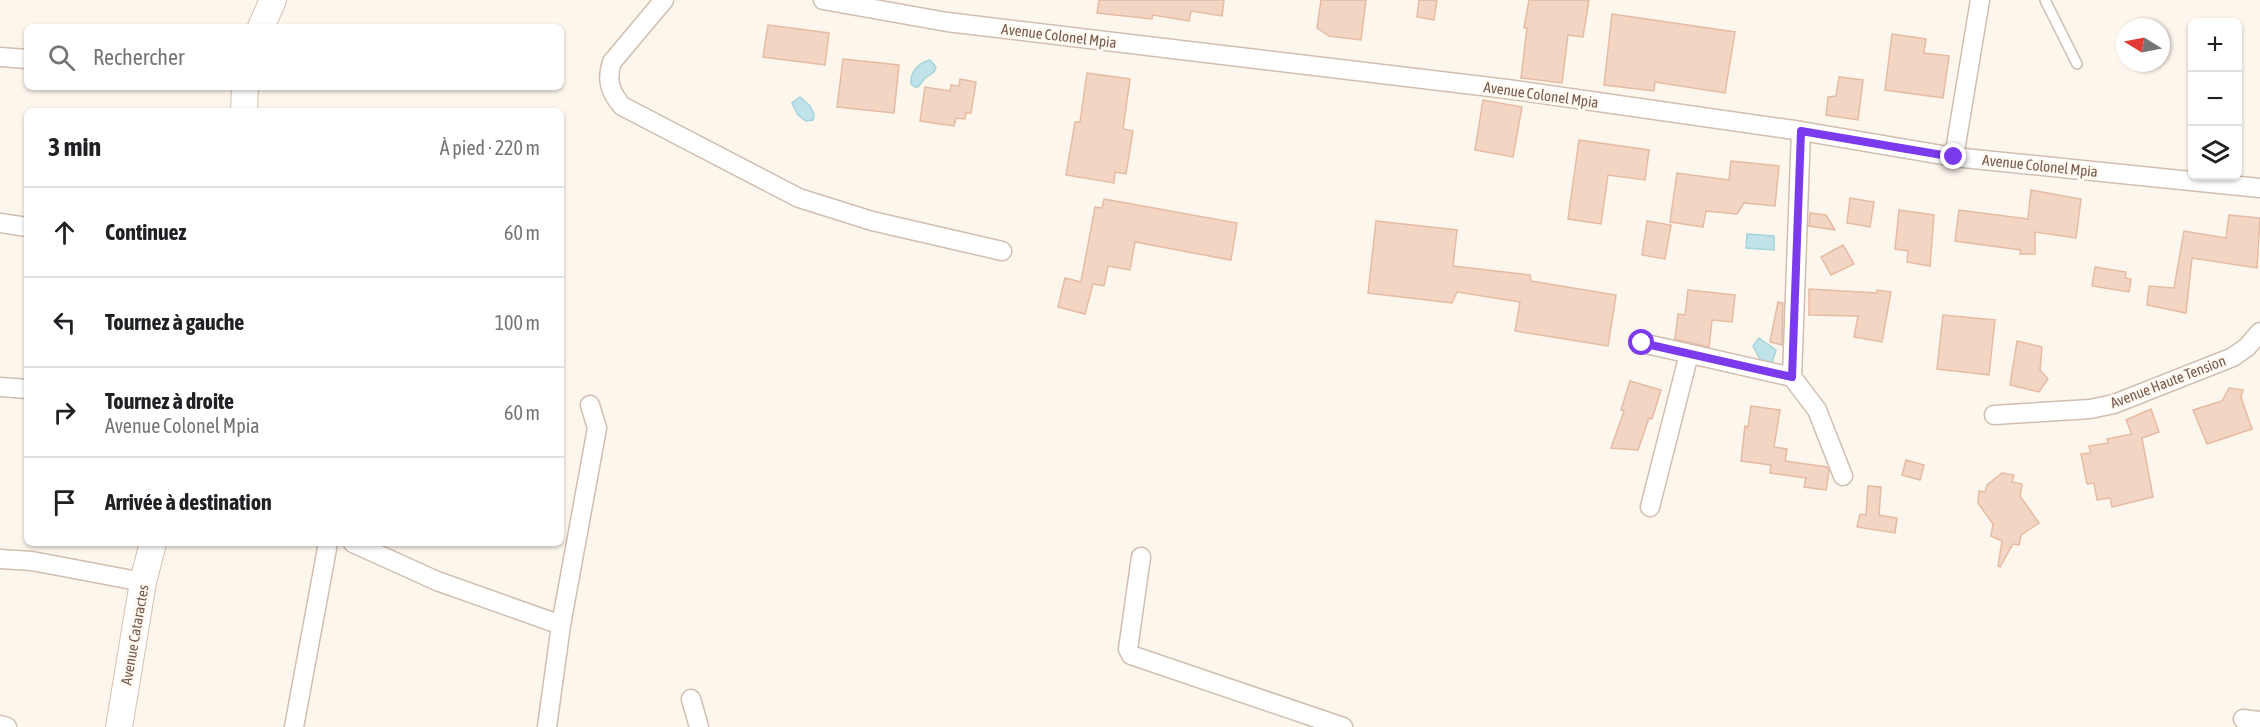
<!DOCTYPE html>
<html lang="fr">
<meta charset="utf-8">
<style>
:root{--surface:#fff;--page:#f2f2f2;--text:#202124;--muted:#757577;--line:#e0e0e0}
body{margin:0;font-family:"Asap Condensed",sans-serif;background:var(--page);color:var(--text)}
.controls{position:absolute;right:18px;top:18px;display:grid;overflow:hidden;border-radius:9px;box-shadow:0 2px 4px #0004}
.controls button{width:54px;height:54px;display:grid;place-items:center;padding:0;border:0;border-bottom:2px solid var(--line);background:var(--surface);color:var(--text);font:30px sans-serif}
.compass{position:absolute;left:2116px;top:18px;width:54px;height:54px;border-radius:50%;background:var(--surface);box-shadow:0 2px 4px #0004;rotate:280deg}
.stop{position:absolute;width:18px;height:18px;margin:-14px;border:4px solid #7c3aed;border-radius:50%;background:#fff}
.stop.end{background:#7c3aed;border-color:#fff;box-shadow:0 2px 6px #0008}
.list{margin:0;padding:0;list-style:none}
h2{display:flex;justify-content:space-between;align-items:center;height:78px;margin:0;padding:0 24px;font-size:26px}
h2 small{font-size:20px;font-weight:400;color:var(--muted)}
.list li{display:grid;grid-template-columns:39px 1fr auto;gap:18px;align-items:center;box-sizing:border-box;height:90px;padding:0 24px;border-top:2px solid var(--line)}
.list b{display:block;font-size:22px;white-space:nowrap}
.list p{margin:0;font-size:20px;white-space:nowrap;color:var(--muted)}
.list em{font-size:20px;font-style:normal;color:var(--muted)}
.icon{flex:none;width:33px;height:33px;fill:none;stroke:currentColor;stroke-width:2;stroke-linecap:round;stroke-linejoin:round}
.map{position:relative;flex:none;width:2260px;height:727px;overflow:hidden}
.search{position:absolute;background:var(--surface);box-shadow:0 2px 4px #0004;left:24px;top:24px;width:540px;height:66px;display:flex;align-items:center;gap:15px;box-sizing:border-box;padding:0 21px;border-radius:9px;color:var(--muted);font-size:22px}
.panel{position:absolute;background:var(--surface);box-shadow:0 2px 4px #0004;left:24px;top:108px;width:540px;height:438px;border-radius:9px}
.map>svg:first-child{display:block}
.water{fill:#bfe3e8;stroke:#a5d3da;stroke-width:1.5}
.building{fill:#f3d5c3;stroke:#e6bba3;stroke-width:1.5}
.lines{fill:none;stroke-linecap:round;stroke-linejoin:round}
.lane-casing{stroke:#d1beb0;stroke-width:12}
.street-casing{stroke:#d1beb0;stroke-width:21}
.secondary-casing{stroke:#d6c0b0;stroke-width:28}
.lane{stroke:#fff;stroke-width:9}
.street{stroke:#fff;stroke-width:18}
.secondary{stroke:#fff;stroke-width:26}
.route{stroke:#7c3aed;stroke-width:8}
.labels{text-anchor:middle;stroke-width:6;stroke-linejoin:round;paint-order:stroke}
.street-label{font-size:15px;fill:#7a5c4d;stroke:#fffaf3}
</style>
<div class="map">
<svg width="2260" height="727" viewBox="0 0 2260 727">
<rect width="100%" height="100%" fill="#fdf6ec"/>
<!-- water -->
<path class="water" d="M930 60 936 67 934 72 925 78 918 87H915L911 84C910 72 918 63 930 60Z
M800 97 810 106 814 114 813 120 806 121 798 115 792 103Z
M1747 234 1774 236V250L1746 248Z
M1759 338 1776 350 1771 366 1762 363 1753 346Z"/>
<!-- building -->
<path class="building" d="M1099 0H1224L1222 16 1191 11 1189 21 1153 15 1152 19 1097 13Z
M1321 0H1366L1361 40 1329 36 1317 28Z
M1419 0H1437L1434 20 1417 17Z
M1529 0H1589L1583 37 1568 35 1562 83 1521 78 1527 28H1524Z
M1612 14 1735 32 1725 93 1655 82 1654 91 1604 85Z
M768 25 829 33 825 65 763 57Z
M1892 34 1926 39 1924 53 1949 56 1943 98 1885 90Z
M843 59 899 65 894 113 837 107Z
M1087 73 1130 79 1123 129 1133 131 1126 174 1115 172 1114 183 1066 175 1075 122H1080Z
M1839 77 1863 80 1858 120 1826 115 1828 97 1836 96Z
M960 79 976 82 971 113H966L965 119 956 118 954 126 920 121 925 87 950 91 951 85 959 86Z
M1483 100 1522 107 1513 157 1475 150Z
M1579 140 1649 150 1645 180 1608 175 1601 224 1568 219Z
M1731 161 1779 166 1775 206 1744 203 1737 214 1706 211 1703 227 1670 222 1677 173 1729 180Z
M2031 190 2081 199 2076 238 2035 232V254H2020L2021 250 1955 241 1959 210 2028 219Z
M1850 198 1874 202 1870 227 1847 223Z
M1104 199 1237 223 1231 260 1135 242 1130 270 1108 266 1104 286 1093 284 1085 314 1058 307 1065 278 1081 282 1095 207 1102 208Z
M1899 210 1934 215 1930 266 1907 262 1908 251 1895 249Z
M1810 213 1826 215 1835 230 1809 226Z
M2229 215 2260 218 2257 268 2192 258 2186 313 2147 305 2149 286 2174 288 2184 231 2226 238Z
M1376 221 1457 230 1453 266 1530 275 1531 281 1616 295 1608 346 1515 331 1520 302 1457 292 1452 303 1368 293Z
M1647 221 1671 225 1665 259 1642 255Z
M1843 245 1854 264 1831 275 1821 257Z
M2095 267 2126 272 2125 278 2131 279 2129 292 2092 286Z
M1809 289 1877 293V290L1891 292 1882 342 1854 337 1858 316 1809 315Z
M1688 290 1735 295 1732 322 1712 320 1709 347 1675 339 1678 314 1685 315Z
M1778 302 1783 303 1782 345 1770 342Z
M1943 315 1995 320 1989 375 1937 369Z
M2017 341 2042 347 2040 370 2048 379 2039 392 2010 385Z
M1630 381 1661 390 1652 419 1649 418 1638 450 1611 448 1624 411 1621 410Z
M2229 388 2243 390 2241 397 2252 429 2207 444 2193 410 2222 401Z
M1751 406 1780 410 1774 447 1787 449 1785 461 1827 467 1829 471 1826 490 1804 487 1806 478 1770 473 1771 465 1741 461 1745 426 1748 427Z
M2151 409 2159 432 2142 438 2153 497 2112 507 2110 498 2097 500 2094 483 2087 484 2081 454 2091 453 2089 446 2108 443 2107 439 2132 434 2126 420Z
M1906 460 1924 465 1920 480 1902 475Z
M2002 473 2014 475 2012 482 2022 484 2020 496 2039 523 2021 535 2019 545 2013 544 2000 567 1998 566 2002 541 1991 536 1993 524 1978 503 1979 491 1985 492 1987 485Z
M1868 486 1881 487 1879 515 1897 518 1895 533 1857 527 1860 514 1866 515Z"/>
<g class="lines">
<defs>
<path id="lane" d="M2045 0 2077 64"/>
<path id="street" d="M664 0 612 62C606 80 610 92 622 106L799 198 872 221 1002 251
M823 0 947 22 1507 89 1801 131 1954 157 2260 188
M0 57 27 59
M1954 157 1980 0
M0 223 27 227
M1642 343 1792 377 1817 410 1843 476
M1792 377 1801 131
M0 387 27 389
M1994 415 2090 409 2114 404 2233 357 2247 347 2260 332
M1650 507 1689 354
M353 543 437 581 561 625
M1141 557 1128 649 1131 655 1343 727
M0 559 32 561 143 582
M691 699 699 727
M2243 719 2260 721
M0 725 7 727
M294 727 328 543
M547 727 561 625 597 428 590 405"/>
<path id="secondary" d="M261 27 273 0
M244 111 245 87
M119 727 143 582 153 543"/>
</defs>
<!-- lane casing -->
<use href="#lane" class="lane-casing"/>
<!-- street casing -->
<use href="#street" class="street-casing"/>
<!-- secondary casing -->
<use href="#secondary" class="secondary-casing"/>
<!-- lane -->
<use href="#lane" class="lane"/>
<!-- street -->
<use href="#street" class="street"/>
<!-- secondary -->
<use href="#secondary" class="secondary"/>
</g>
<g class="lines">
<!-- route -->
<path class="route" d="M1642 343 1792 377 1801 131 1954 157"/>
</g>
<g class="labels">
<!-- street labels -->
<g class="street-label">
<text transform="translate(1059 36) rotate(7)" y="5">Avenue Colonel Mpia</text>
<text transform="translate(1541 95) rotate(8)" y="5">Avenue Colonel Mpia</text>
<text transform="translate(2040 166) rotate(6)" y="5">Avenue Colonel Mpia</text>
<text transform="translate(2168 382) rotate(-21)" y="5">Avenue Haute Tension</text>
<text transform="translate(135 635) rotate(-80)" y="5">Avenue Cataractes</text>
</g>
</g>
</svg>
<div class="controls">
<button>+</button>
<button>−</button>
<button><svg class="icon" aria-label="layers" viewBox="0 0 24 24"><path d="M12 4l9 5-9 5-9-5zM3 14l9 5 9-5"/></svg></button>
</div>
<svg class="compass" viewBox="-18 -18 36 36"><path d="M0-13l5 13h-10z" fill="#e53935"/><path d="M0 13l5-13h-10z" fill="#757577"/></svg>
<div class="stop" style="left:1642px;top:343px"></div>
<div class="stop end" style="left:1954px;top:157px"></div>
<div class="search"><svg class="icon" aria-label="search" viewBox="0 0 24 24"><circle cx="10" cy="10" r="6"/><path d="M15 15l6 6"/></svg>Rechercher</div>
<section class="panel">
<h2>3 min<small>À pied · 220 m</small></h2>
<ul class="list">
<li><svg class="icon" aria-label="ahead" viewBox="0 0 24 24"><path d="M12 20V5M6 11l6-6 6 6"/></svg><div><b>Continuez</b></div><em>60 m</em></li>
<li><svg class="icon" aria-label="left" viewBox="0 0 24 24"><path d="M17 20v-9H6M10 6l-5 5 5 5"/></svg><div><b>Tournez à gauche</b></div><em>100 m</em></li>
<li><svg class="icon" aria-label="right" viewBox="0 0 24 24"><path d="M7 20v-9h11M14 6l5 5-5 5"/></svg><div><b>Tournez à droite</b><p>Avenue Colonel Mpia</p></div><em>60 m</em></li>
<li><svg class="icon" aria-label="arrive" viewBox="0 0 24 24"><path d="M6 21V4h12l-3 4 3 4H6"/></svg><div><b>Arrivée à destination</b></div></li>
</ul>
</section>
</div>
